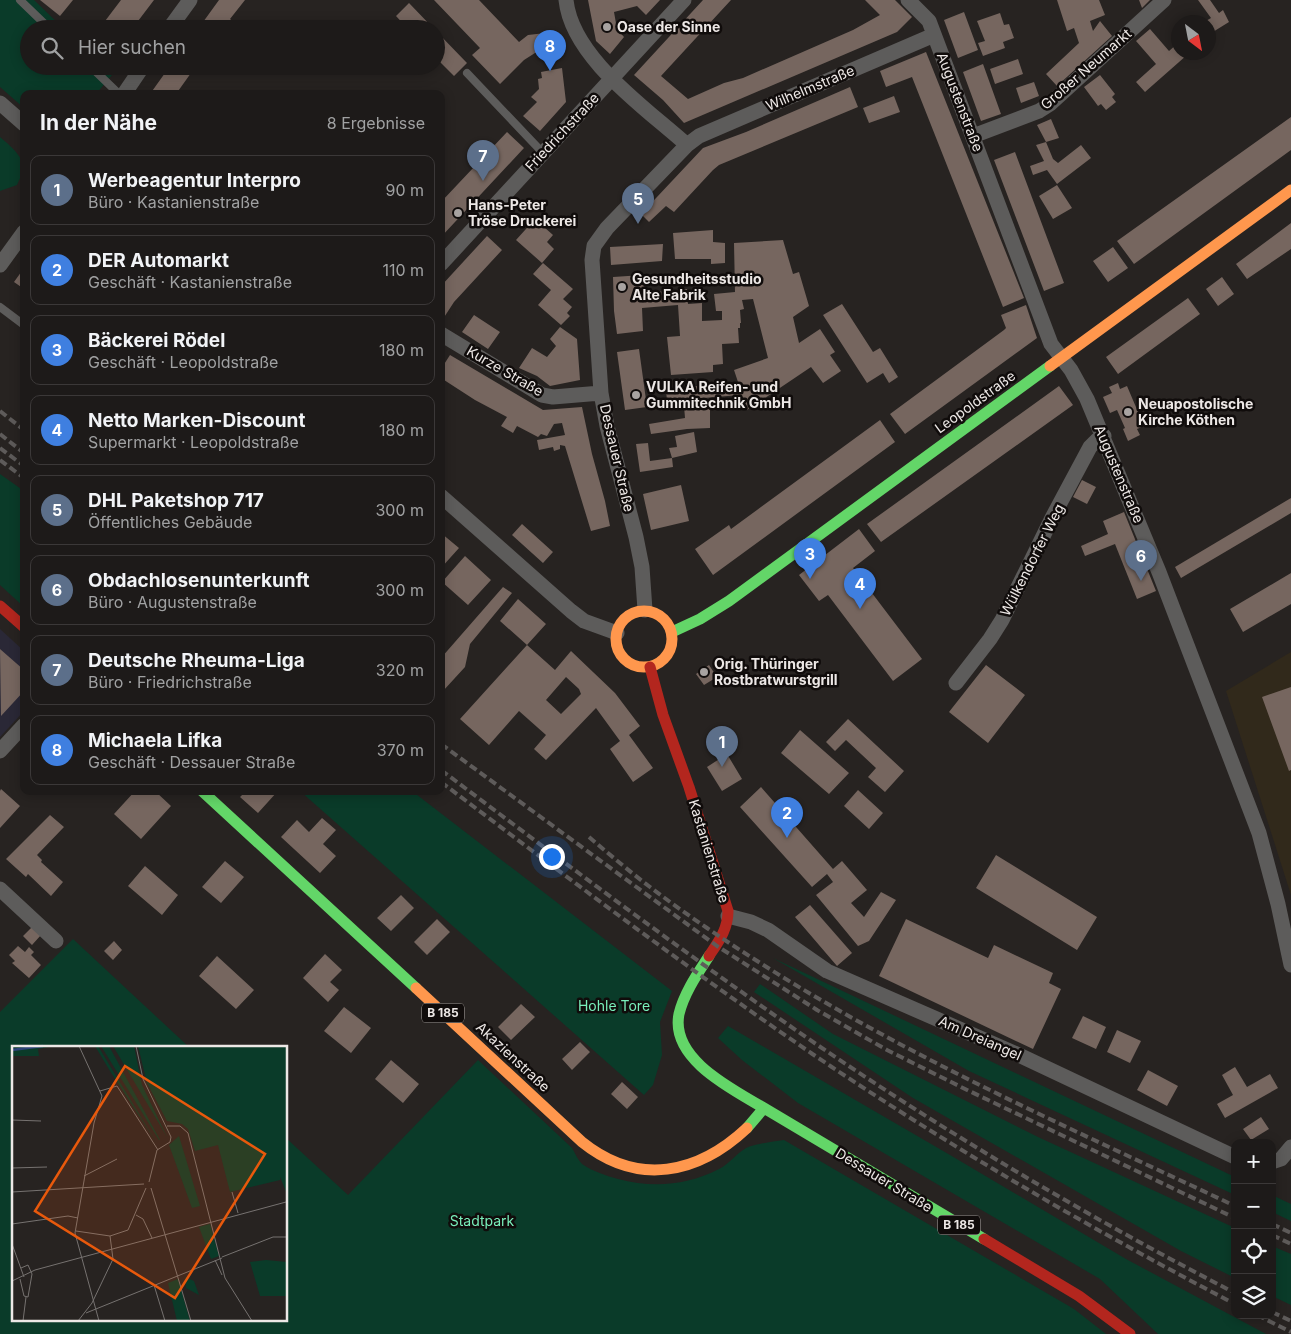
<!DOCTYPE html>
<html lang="de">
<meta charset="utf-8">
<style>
:root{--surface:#1d1a19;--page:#2a2726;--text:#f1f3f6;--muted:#a0a1a2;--line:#3b3838;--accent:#d93025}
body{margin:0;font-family:Inter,sans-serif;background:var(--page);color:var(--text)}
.controls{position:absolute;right:15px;bottom:15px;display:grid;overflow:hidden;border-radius:10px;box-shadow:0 2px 12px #0003}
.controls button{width:45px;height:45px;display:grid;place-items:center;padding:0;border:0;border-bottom:1px solid var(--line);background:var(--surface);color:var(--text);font:25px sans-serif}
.compass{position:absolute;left:1171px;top:15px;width:45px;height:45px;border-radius:50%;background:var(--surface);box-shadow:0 2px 12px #0003;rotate:148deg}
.you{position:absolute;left:551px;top:856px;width:18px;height:18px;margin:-12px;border:4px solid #fff;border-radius:50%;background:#1a73e8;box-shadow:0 0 0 8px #1a73e833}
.badge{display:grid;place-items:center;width:32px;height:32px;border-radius:50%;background:var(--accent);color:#fff;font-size:16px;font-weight:700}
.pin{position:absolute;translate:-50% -41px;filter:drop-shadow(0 1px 2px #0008)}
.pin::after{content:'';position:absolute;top:26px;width:18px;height:15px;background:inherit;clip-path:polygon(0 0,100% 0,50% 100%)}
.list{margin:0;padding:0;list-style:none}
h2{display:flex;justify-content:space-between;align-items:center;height:65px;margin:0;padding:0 20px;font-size:21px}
h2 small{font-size:16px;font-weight:400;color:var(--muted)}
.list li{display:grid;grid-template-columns:32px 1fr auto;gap:15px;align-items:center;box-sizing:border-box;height:70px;margin:0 10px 10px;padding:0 10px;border:1px solid var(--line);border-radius:10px}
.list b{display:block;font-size:19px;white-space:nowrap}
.list p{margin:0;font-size:16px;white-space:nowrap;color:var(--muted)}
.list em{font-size:16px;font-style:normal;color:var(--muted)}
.icon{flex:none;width:28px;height:28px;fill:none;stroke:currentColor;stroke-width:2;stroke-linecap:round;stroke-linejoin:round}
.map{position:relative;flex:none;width:1291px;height:1334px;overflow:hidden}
.search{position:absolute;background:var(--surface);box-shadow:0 2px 12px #0003;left:20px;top:20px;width:425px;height:55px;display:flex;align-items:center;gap:12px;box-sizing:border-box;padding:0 18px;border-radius:28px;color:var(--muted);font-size:19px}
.panel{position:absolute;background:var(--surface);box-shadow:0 2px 12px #0003;left:20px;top:90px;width:425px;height:705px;border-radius:10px}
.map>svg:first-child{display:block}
.commercial{fill:#2a2836}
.industrial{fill:#31291b}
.green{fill:#0a3b29}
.building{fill:#76665f;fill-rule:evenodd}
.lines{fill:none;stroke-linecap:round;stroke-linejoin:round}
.lane{stroke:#5d5c5b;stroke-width:8}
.street{stroke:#5d5c5b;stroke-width:15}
.fast{stroke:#63d668;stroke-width:11}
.slow{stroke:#ff974d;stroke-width:11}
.jam{stroke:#b3261e;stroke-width:11}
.rail{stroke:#5e5b5a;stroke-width:4;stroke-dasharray:8 4;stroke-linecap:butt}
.poi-dot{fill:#a8a3a1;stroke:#100c0b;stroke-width:2}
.labels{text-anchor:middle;stroke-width:5;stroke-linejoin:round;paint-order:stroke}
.shield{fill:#100c0b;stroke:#aba6a4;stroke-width:1}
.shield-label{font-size:12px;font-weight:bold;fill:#ede8e6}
.poi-label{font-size:14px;font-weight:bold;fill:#ede8e6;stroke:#100c0b;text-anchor:start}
.street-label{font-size:14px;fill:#ede8e6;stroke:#100c0b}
.park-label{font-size:14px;fill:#79efbb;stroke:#100c0b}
.inset-river{fill:none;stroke:#2d4478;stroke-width:2.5}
.inset-road{fill:none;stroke:#767270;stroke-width:1}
.view{fill:#e8590c;fill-opacity:0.15;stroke:#e8590c;stroke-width:2.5}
.inset-edge{fill:none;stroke:#ede8e6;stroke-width:2.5}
</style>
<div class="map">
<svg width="1291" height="1334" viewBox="0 0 1291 1334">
<rect width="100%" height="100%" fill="#272321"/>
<!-- commercial -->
<path class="commercial" d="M0 629 24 651V711L0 737Z"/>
<!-- industrial -->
<path class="industrial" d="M1291 652V895L1226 691Z"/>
<!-- green -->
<path class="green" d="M0 0H34L64 29H29V66H103L112 75 96 94H24V108L0 87Z
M0 137C8 144 26 158 23 170 22 175 19 180 17 185L0 191Z
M0 474 24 491V607L0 585Z
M300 791H412L672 991 660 1022 662 1055 653 1085 644 1095Z
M73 939 190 1048H14V1320H286V1138L348 1195 478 1060 572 1148C575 1153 578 1160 582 1164 592 1171 607 1176 618 1179 652 1188 686 1186 719 1169 729 1164 736 1154 746 1148 758 1143 772 1142 784 1140L1074 1309 1106 1334H0V1012Z
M773 958 1235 1177V1195L969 1071Z
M760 984 833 1034 1038 1137 1235 1228V1278L1181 1251 913 1098 754 992Z
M728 1026 950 1155 1126 1259 1266 1334H1158L1100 1279 798 1103 742 1060 718 1038Z
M1272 1195 1291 1204V1221L1272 1212Z
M1272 1246 1291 1254V1305L1272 1296Z"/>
<!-- building -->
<path class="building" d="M40 0H73L60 16Z
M121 0H154L132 29H99Z
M219 0H245L230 19 236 24 232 29H198Z
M434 0H479L519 42 528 35 554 32 556 52 535 53 524 60 500 84 472 55 480 48Z
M588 0H660L646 15 637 6 614 12 617 29 624 37 610 54 596 41Z
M703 0H731L661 76 688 99 724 83 743 78 853 30 880 15 865 0H895L912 17 897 32 684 123 663 100 634 75Z
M1057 0H1099L1105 15 1090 21 1093 31 1100 21 1112 36 1057 86 1046 74 1079 43 1074 28 1067 31Z
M1139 0H1150L1142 8Z
M1198 0H1210L1219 13 1223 10 1229 22 1208 35V22H1204L1211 18Z
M409 3 434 29H408L396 16Z
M964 12 978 50 958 58 944 20Z
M1000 13 1004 25 1009 24 1014 38 1003 42 1005 48 983 56 978 43 985 41 977 21Z
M1150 29 1169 51 1177 44 1178 46V52H1184L1187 55 1145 92 1136 82 1156 64 1136 41Z
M436 31 467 63 454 76 436 58Z
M926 52 1024 298 1003 307 912 77 886 87 880 71Z
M1018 59 1023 74 995 84 990 69Z
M983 64 1001 114 981 121 963 72Z
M170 66H196L176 94H150Z
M562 68 566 102 540 131 523 116 537 102 531 97 539 89 538 79 542 78 541 72Z
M1100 75 1115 94 1112 97 1116 102 1106 110 1101 104 1098 106 1084 87Z
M1034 82 1039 96 1021 103 1016 88Z
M850 87 858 107 719 165 713 170 674 212 666 206 649 222 641 214 703 148 746 132Z
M894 96 900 112 869 123 863 108Z
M1291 117V150L1134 264 1117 241Z
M1051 119 1059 138 1046 142 1037 125Z
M507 132 524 148 441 237V202Z
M1046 142 1053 159 1058 163 1081 145 1091 158 1057 184 1047 170 1033 175 1030 166 1044 161 1036 145Z
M1015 152 1064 283 1044 291 994 160Z
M1057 185 1072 208 1053 219 1039 196Z
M535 219 553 235 547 242 554 249 542 263 516 240Z
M1291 223V249L1247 279 1236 264Z
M713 230V242L725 243V263L711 264V259H675L673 233Z
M487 236 502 250 454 302 441 322V286Z
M783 240 793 274 799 272 809 306 793 317 799 343 820 329 835 352 830 355 841 371 823 383 811 367 747 410 740 395 667 401 666 390 697 386 739 385 734 370 768 358 753 299 742 300 744 309 740 310 741 323H740V328H738L739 343 722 344 723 364 713 365V372L671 375 667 337 680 336 678 305 642 308 643 331 617 334 614 311 613 277 643 275 645 293 687 289 688 304 702 303V321L722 320V311H716L714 294 735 292 734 243Z
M663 244 662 261 611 265 610 247Z
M1113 247 1128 268 1108 282 1093 261Z
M543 263 573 289 563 299 572 307 567 313 570 316 561 325 538 305 551 290 533 274Z
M24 268V289L14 282Z
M1222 277 1234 294 1218 306 1206 289Z
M1188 298 1200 314 1118 374 1106 357Z
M842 304 873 352 880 348 898 377 889 383 883 373 867 383 823 315Z
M1026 305 1037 338 905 434 890 414 1004 330 1006 328 1001 315Z
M474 315 500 332 488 349 462 332Z
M560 327 577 339 580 380 550 386 537 376 519 368 532 348 547 357 556 346 550 339Z
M639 349 647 407 625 410 617 352Z
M450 355 543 410 582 407 592 454 605 501 610 526 591 531 565 446 560 445V449L554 451 553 447 539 450 537 440 565 435 562 423 554 424 547 436 541 434 538 437 517 426 513 433 501 426 507 417 475 400 441 378V369Z
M1118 383 1120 389 1127 386 1144 426 1137 429 1140 435 1128 441 1123 429 1125 428 1117 410 1110 413 1103 397 1112 393 1109 387Z
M1059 386 1073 405 881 542 867 524Z
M710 403V428L687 429 651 434 649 424 685 418 684 406Z
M880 420 895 442 713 575 695 549 729 525 731 529Z
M694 432 697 452 672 458 669 448 677 447 675 436Z
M648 443 650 461 672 458 673 467 640 472 636 444Z
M1082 480 1096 487 1087 504 1073 497Z
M681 485 689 521 651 530 643 494Z
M1291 498V513L1181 578 1175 567Z
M1124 512 1156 591 1137 599 1115 544 1085 556 1081 546 1108 534 1103 521Z
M522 524 553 552 543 563 512 535Z
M859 529 875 551 853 568 922 659 893 681 828 595 819 601 799 575Z
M441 533 459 548 441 568Z
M465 556 491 580 468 605 442 582Z
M1291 573V604L1243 632 1230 609Z
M503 587 512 593 470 644 465 667 443 691 441 689V658Z
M518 599 546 624 527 645 500 621Z
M527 645 555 670 571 651 615 693 640 726 629 735 653 768 633 782 610 749 620 741 596 708 546 760 534 749 546 735 519 711 489 745 460 719ZM566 677 579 689 581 694 561 714 546 700Z
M0 649 24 670V691L1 716Z
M709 665 717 677 704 685 696 674Z
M986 665 1025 695 988 743 949 712Z
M1291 687V770L1289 771 1262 697Z
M848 719 904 771 885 792 868 777 876 768 846 740 835 751 826 742Z
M800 730 849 773 829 794 781 753Z
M727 754 742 779 722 791 707 767Z
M761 787 833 869 842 861 867 890 851 903 864 917 881 892 896 900 869 941 858 946 816 895 833 882 827 874 812 887 740 807Z
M1 789 20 806 0 828V791Z
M858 790 883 813 869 829 844 806Z
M135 791H155L171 806 141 839 114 814Z
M246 791H276L277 792 258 813 240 797Z
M50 815 64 827 37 855 42 860 41 862 63 882 51 896 28 874 26 877 6 859Z
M322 818 336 830 323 844 336 856 320 873 281 837 297 820 309 832Z
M996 855 1097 917 1077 950 976 888Z
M225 861 244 877 221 903 202 887Z
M145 866 178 895 162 915 128 886Z
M401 895 414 908 391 931 377 918Z
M810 905 852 953 837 966 795 917Z
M437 919 450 932 427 955 414 942Z
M906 919 988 958 994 945 1053 973 1049 983 1061 989 1033 1049 879 976Z
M32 927 41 935 32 945 23 936Z
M114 941 122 950 113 960 104 951Z
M18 946 25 952 29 947 34 952 31 955 41 965 29 978 12 963 15 961 9 955Z
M325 954 342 970 330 982 339 990 328 1002 303 978Z
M217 956 254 990 236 1009 199 976Z
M521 1004 535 1017 511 1040 498 1027Z
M344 1007 371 1028 351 1053 324 1031Z
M1083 1016 1106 1027 1096 1049 1072 1038Z
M1117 1030 1141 1041 1130 1063 1107 1052Z
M580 1042 590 1052 572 1070 562 1059Z
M391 1060 419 1084 403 1103 375 1079Z
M1235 1067 1247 1087 1270 1074 1278 1088 1225 1118 1217 1104 1233 1095 1222 1075Z
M1148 1070 1178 1086 1167 1106 1137 1090Z
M622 1082 638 1097 627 1109 611 1094Z
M1261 1117 1269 1129 1251 1140 1243 1129Z"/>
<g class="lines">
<!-- lane -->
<path class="lane" d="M20 0 50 29
M90 66 119 94
M467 73 543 153
M0 307 24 325"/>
<!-- street -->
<path class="street" d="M566 0C572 58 646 108 687 145L607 228 594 246 592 260 601 393 607 426 636 537 642 567 645 610
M908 0 929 21 1051 344 1071 370 1087 399 1159 572 1259 833 1278 904 1291 965
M169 29 190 0
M124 94 143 66
M0 103 24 124
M973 136 1039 111 1050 104 1164 0
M687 145 699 136 934 35
M441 264 684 0
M0 265 24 232
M441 334 542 395 553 397 601 393
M441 496 571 611 584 621 617 633
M956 683 990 639 1002 620 1052 518 1090 447 1097 440 1104 436
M0 751 24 725
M0 889 56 941
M728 916 751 922 768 930 827 971 1019 1055 1235 1157
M1272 1162 1281 1159 1291 1147"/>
<!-- fast -->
<path class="fast" d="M672 632 700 619 729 601 1050 366
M202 791 416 988
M709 956C698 973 684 993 679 1014 670 1059 732 1089 764 1108
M747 1128 764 1108 984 1239"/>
<!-- slow -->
<path class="slow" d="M1050 366 1291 190
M616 639a28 28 0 1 1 56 0a28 28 0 1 1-56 0Z
M416 988 582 1142C638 1187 698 1174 747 1128"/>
<!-- jam -->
<path class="jam" d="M0 606 24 627
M650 667 663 715 689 787 728 911C728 929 719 941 709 956
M984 1239 1079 1296 1130 1334"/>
<!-- rail -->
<path class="rail" d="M0 411 24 430
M0 434 24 453
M0 448 24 466
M0 460 24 478
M441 744 717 946 817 1010 887 1050 963 1088 1235 1218
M441 770C565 863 688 956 816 1044 950 1135 1090 1218 1235 1293
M441 782C563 874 685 967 811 1053 947 1145 1089 1228 1235 1304
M589 837C609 854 629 871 650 887 696 922 745 954 794 984 934 1069 1087 1136 1235 1206
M1272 1224 1291 1233
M1272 1235 1291 1244
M1272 1312 1291 1321
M1257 1315 1291 1332"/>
</g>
<!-- markers -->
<g class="poi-dot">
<circle cx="607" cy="27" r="5"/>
<circle cx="458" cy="213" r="5"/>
<circle cx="622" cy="287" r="5"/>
<circle cx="636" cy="395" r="5"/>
<circle cx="1128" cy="412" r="5"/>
<circle cx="704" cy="672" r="5"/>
</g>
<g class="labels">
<!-- shield labels -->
<g class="shield">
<rect x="422" y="1003.5" width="42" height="19" rx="4"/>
<rect x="938" y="1215.5" width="42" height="19" rx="4"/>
</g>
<g class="shield-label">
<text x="443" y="1017">B 185</text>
<text x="959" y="1229">B 185</text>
</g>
<!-- poi labels -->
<g class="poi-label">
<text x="617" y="32">Oase der Sinne</text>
<text x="468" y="210">Hans-Peter<tspan x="468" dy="16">Tröse Druckerei</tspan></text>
<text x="632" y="284">Gesundheitsstudio<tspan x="632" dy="16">Alte Fabrik</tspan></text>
<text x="646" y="392">VULKA Reifen- und<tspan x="646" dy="16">Gummitechnik GmbH</tspan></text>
<text x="1138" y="409">Neuapostolische<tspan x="1138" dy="16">Kirche Köthen</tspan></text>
<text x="714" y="669">Orig. Thüringer<tspan x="714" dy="16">Rostbratwurstgrill</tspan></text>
</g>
<!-- street labels -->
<g class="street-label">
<text transform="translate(1086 69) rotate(-41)" y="5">Großer Neumarkt</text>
<text transform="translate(810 88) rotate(-23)" y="5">Wilhelmstraße</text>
<text transform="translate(960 102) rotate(69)" y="5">Augustenstraße</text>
<text transform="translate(562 132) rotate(-47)" y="5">Friedrichstraße</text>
<text transform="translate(505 371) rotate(30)" y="5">Kurze Straße</text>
<text transform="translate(975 402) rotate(-36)" y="5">Leopoldstraße</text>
<text transform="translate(617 458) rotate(77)" y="5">Dessauer Straße</text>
<text transform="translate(1119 474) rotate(67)" y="5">Augustenstraße</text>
<text transform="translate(1032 560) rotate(-63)" y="5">Wülkendorfer Weg</text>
<text transform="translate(709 851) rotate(73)" y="5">Kastanienstraße</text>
<text transform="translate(980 1038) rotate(24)" y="5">Am Dreiangel</text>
<text transform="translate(513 1057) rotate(43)" y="5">Akazienstraße</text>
<text transform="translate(884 1180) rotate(31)" y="5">Dessauer Straße</text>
</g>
<!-- park labels -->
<g class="park-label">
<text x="614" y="1011">Hohle Tore</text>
<text x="482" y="1226">Stadtpark</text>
</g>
</g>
<!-- overview -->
<g transform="translate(12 1046)">
<rect width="275" height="275" fill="#272321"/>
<path d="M0 0H42L26 3 27 10H0ZM83 0H86L144 96 98 25ZM89 0H97L148 94H147ZM101 0H122L130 39 155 91ZM126 0H275V148L268 131V134L218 146 206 99 183 105 176 83 170 78 155 75 135 37ZM167 90 188 160 180 162 157 99ZM198 178 207 210 199 213 187 181ZM254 214 275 216V250H248L238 216ZM173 231 182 235 187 249 174 242ZM166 233 178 275H165L156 237Z" fill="#0a3b29"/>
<path class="inset-river" d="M0 4 31 0"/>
<path class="inset-road" d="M67 0 90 50 82 77 63 187 87 275M124 0 131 33 159 91 158 96 145 104 137 136M88 45 105 40 146 104M0 74 29 75M155 80H168L176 87 213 232 240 275M0 122 35 121M72 130 105 113M139 142 179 275M0 146 132 138M220 146 226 167M124 169 131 173 140 192M0 178 56 170 66 172M64 185 98 190M0 198 12 231M210 211 261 191H275M203 214 210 229M8 233 12 250 16 251 20 228 16 219 9 222M0 235 23 224 274 156M142 239 153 275M74 267 210 212M11 275 14 251M66 275 80 257 101 213 98 190 116 184 134 142"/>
<path class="view" d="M113 20 253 108 163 252 23 165Z"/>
<rect width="275" height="275" class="inset-edge"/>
</g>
</svg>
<div class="controls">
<button>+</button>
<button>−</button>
<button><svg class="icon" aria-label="locate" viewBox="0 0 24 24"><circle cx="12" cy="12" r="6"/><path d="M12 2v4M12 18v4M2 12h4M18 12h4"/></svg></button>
<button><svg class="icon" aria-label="layers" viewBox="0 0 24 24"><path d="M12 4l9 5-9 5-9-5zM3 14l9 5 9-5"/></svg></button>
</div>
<svg class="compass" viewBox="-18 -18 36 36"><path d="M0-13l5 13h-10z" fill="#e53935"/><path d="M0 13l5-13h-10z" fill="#a0a1a2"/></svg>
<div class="you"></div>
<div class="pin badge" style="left:722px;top:767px;background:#5c6f8a">1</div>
<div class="pin badge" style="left:787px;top:838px;background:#3f7fe0">2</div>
<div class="pin badge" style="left:810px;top:579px;background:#3f7fe0">3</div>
<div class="pin badge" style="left:860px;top:609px;background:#3f7fe0">4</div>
<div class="pin badge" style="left:638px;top:224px;background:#5c6f8a">5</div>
<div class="pin badge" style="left:1141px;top:581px;background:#5c6f8a">6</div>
<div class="pin badge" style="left:483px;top:181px;background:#5c6f8a">7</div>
<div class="pin badge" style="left:550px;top:71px;background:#3f7fe0">8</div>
<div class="search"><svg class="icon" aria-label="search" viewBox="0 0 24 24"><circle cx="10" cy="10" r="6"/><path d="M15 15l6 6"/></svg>Hier suchen</div>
<section class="panel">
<h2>In der Nähe<small>8 Ergebnisse</small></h2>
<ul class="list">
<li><span class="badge" style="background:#5c6f8a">1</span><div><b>Werbeagentur Interpro</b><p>Büro · Kastanienstraße</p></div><em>90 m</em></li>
<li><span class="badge" style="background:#3f7fe0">2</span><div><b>DER Automarkt</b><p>Geschäft · Kastanienstraße</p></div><em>110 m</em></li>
<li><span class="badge" style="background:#3f7fe0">3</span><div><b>Bäckerei Rödel</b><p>Geschäft · Leopoldstraße</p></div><em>180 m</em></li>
<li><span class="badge" style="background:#3f7fe0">4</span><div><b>Netto Marken-Discount</b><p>Supermarkt · Leopoldstraße</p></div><em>180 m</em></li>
<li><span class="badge" style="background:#5c6f8a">5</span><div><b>DHL Paketshop 717</b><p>Öffentliches Gebäude</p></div><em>300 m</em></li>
<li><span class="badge" style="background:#5c6f8a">6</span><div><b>Obdachlosenunterkunft</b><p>Büro · Augustenstraße</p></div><em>300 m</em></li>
<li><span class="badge" style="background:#5c6f8a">7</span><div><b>Deutsche Rheuma-Liga</b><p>Büro · Friedrichstraße</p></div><em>320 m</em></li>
<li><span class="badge" style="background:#3f7fe0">8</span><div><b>Michaela Lifka</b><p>Geschäft · Dessauer Straße</p></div><em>370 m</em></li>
</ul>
</section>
</div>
